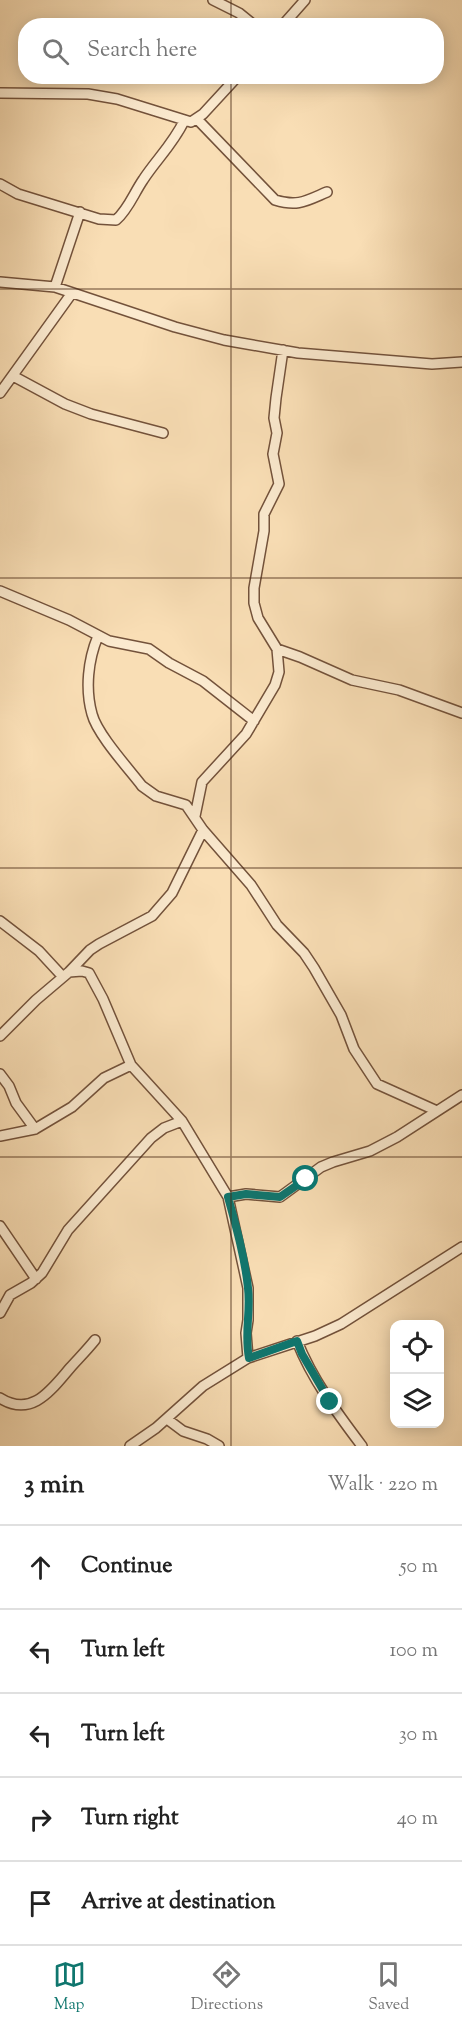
<!DOCTYPE html>
<meta charset="utf-8">
<style>
:root{--surface:#fff;--page:#f2f2f2;--text:#222;--muted:#767676;--line:#e0e0e0;--accent:#0f766e}
body{margin:0;font-family:"Sorts Mill Goudy",serif;background:var(--page);color:var(--text)}
.controls{position:absolute;right:18px;bottom:18px;display:grid;overflow:hidden;border-radius:12px;box-shadow:0 3px 15px #0003}
.controls button{width:54px;height:54px;display:grid;place-items:center;padding:0;border:0;border-bottom:2px solid var(--line);background:var(--surface);color:var(--text);font:30px sans-serif}
.stop{position:absolute;width:18px;height:18px;margin:-14px;border:4px solid #0f766e;border-radius:50%;background:#fff}
.stop.end{background:#0f766e;border-color:#fff;box-shadow:0 2px 6px #0008}
.list{margin:0;padding:0;list-style:none}
h2{display:flex;justify-content:space-between;align-items:center;height:78px;margin:0;padding:0 24px;font-size:26px}
h2 small{font-size:20px;font-weight:400;color:var(--muted)}
.list li{display:grid;grid-template-columns:39px 1fr auto;gap:18px;align-items:center;box-sizing:border-box;height:84px;padding:0 24px;border-top:2px solid var(--line)}
.list b{display:block;font-size:22px;white-space:nowrap}
.list em{font-size:20px;font-style:normal;color:var(--muted)}
.icon{flex:none;width:33px;height:33px;fill:none;stroke:currentColor;stroke-width:2;stroke-linecap:round;stroke-linejoin:round}
.map{position:relative;flex:none;width:462px;height:1446px;overflow:hidden}
.search{position:absolute;background:var(--surface);box-shadow:0 3px 15px #0003;left:18px;right:18px;top:18px;height:66px;display:flex;align-items:center;gap:15px;box-sizing:border-box;padding:0 21px;border-radius:24px;color:var(--muted);font-size:22px}
.sheet{height:498px;background:var(--surface)}
nav{display:flex;justify-content:space-around;align-items:center;box-sizing:border-box;height:84px;border-top:2px solid var(--line);background:var(--surface);font-size:16px;color:var(--muted)}
nav a{display:grid;justify-items:center;gap:3px}
nav .on{color:var(--accent)}
.map>svg:first-child{display:block}
.lines{fill:none;stroke-linecap:round;stroke-linejoin:round}
.street-casing{stroke:#73523b;stroke-width:12}
.street{stroke:#fbeacf;stroke-width:9}
.route{stroke:#0f766e;stroke-width:8}
.grid{fill:none;stroke:#462412;stroke-width:1.5;stroke-opacity:0.55}
</style>
<div class="map">
<svg width="462" height="1446" viewBox="0 0 462 1446">
<rect width="100%" height="100%" fill="#f9deb5"/>
<filter id="stains"><feTurbulence type="fractalNoise" baseFrequency=".00333" numOctaves="4"/><feColorMatrix values="0 0 0 0 .2 0 0 0 0 .09 0 0 0 0 .02 0 0 0 .5 -.17"/></filter>
<radialGradient id="worn" r=".72"><stop offset=".6" stop-color="#630" stop-opacity="0"/><stop offset="1" stop-color="#630" stop-opacity=".3"/></radialGradient>
<g class="lines">
<defs>
<path id="street" d="M213 0 239 13 255 26
M282 26 305 0
M0 93 88 94 117 99 191 122 203 114 238 76
M197 119 275 200C298 207 306 201 327 192
M0 184 18 194 99 219 116 220C128 210 134 193 143 180 156 160 173 144 184 121
M0 282 55 287 175 327 224 340 298 353 432 364 462 362
M55 287 80 212
M13 376 65 404 91 414 163 433
M0 393 72 293
M0 591 69 620 109 641 149 649 169 663 203 681 254 721
M98 636C88 660 85 689 92 714 97 734 129 769 142 786L156 796 186 805 203 830 251 885 277 925 304 953 314 968 341 1015 354 1049 377 1084 437 1111
M277 649 300 657 352 680 399 690 462 713
M195 816 202 782 246 734 275 685 279 672 277 649 258 618 254 603V588L264 531V514L279 484 273 454 277 433 274 418 276 398 283 350
M0 921 39 951 63 977
M69 972 82 971 89 973 103 999 131 1065 182 1121 228 1197 248 1288V1320L246 1333 248 1358
M0 1036 36 1000 69 972 90 950 99 944 152 916 172 893 203 830
M0 1074 9 1086 16 1103 35 1129
M0 1136 35 1129 72 1107 104 1078 131 1065
M228 1197 246 1194 280 1197 321 1167 333 1162 370 1151 397 1137 462 1095
M0 1226 36 1279
M0 1313 10 1295 31 1283 42 1273 68 1230 151 1138 164 1128 182 1121
M297 1341C312 1379 337 1413 362 1446
M0 1398C32 1418 51 1390 70 1368 78 1359 87 1350 95 1340
M167 1419 183 1431 207 1439 219 1446
M130 1446 156 1428 203 1386 248 1358 315 1336 341 1324 462 1247"/>
</defs>
<!-- street casing -->
<use href="#street" class="street-casing"/>
<!-- street -->
<use href="#street" class="street"/>
</g>
<g class="lines">
<!-- route -->
<path class="route" d="M306 1179 280 1197 246 1194 228 1197C236 1226 245 1258 248 1288 251 1313 244 1332 249 1358L297 1341 302 1354 330 1402"/>
</g>
<!-- grid -->
<path class="grid" d="M231 0V26M231 76V1446M0 289H462M0 578H462M0 868H462M0 1157H462"/>
<rect width="100%" height="100%" filter="url(#stains)"/>
<rect width="100%" height="100%" fill="url(#worn)"/>
</svg>
<div class="controls">
<button><svg class="icon" aria-label="locate" viewBox="0 0 24 24"><circle cx="12" cy="12" r="6"/><path d="M12 2v4M12 18v4M2 12h4M18 12h4"/></svg></button>
<button><svg class="icon" aria-label="layers" viewBox="0 0 24 24"><path d="M12 4l9 5-9 5-9-5zM3 14l9 5 9-5"/></svg></button>
</div>
<div class="stop" style="left:306px;top:1179px"></div>
<div class="stop end" style="left:330px;top:1402px"></div>
<div class="search"><svg class="icon" aria-label="search" viewBox="0 0 24 24"><circle cx="10" cy="10" r="6"/><path d="M15 15l6 6"/></svg>Search here</div>
</div>
<section class="sheet">
<h2>3 min<small>Walk · 220 m</small></h2>
<ul class="list">
<li><svg class="icon" aria-label="ahead" viewBox="0 0 24 24"><path d="M12 20V5M6 11l6-6 6 6"/></svg><div><b>Continue</b></div><em>50 m</em></li>
<li><svg class="icon" aria-label="left" viewBox="0 0 24 24"><path d="M17 20v-9H6M10 6l-5 5 5 5"/></svg><div><b>Turn left</b></div><em>100 m</em></li>
<li><svg class="icon" aria-label="left" viewBox="0 0 24 24"><path d="M17 20v-9H6M10 6l-5 5 5 5"/></svg><div><b>Turn left</b></div><em>30 m</em></li>
<li><svg class="icon" aria-label="right" viewBox="0 0 24 24"><path d="M7 20v-9h11M14 6l5 5-5 5"/></svg><div><b>Turn right</b></div><em>40 m</em></li>
<li><svg class="icon" aria-label="arrive" viewBox="0 0 24 24"><path d="M6 21V4h12l-3 4 3 4H6"/></svg><div><b>Arrive at destination</b></div></li>
</ul>
</section>
<nav>
<a class="on"><svg class="icon" aria-label="map" viewBox="0 0 24 24"><path d="M3 6l6-2 6 2 6-2v14l-6 2-6-2-6 2zM9 4v14M15 6v14"/></svg>Map</a>
<a><svg class="icon" aria-label="directions" viewBox="0 0 24 24"><path d="M12 3l9 9-9 9-9-9zM9 14v-3h6M13 9l2 2-2 2"/></svg>Directions</a>
<a><svg class="icon" aria-label="saved" viewBox="0 0 24 24"><path d="M7 4h10v16l-5-4-5 4z"/></svg>Saved</a>
</nav>
